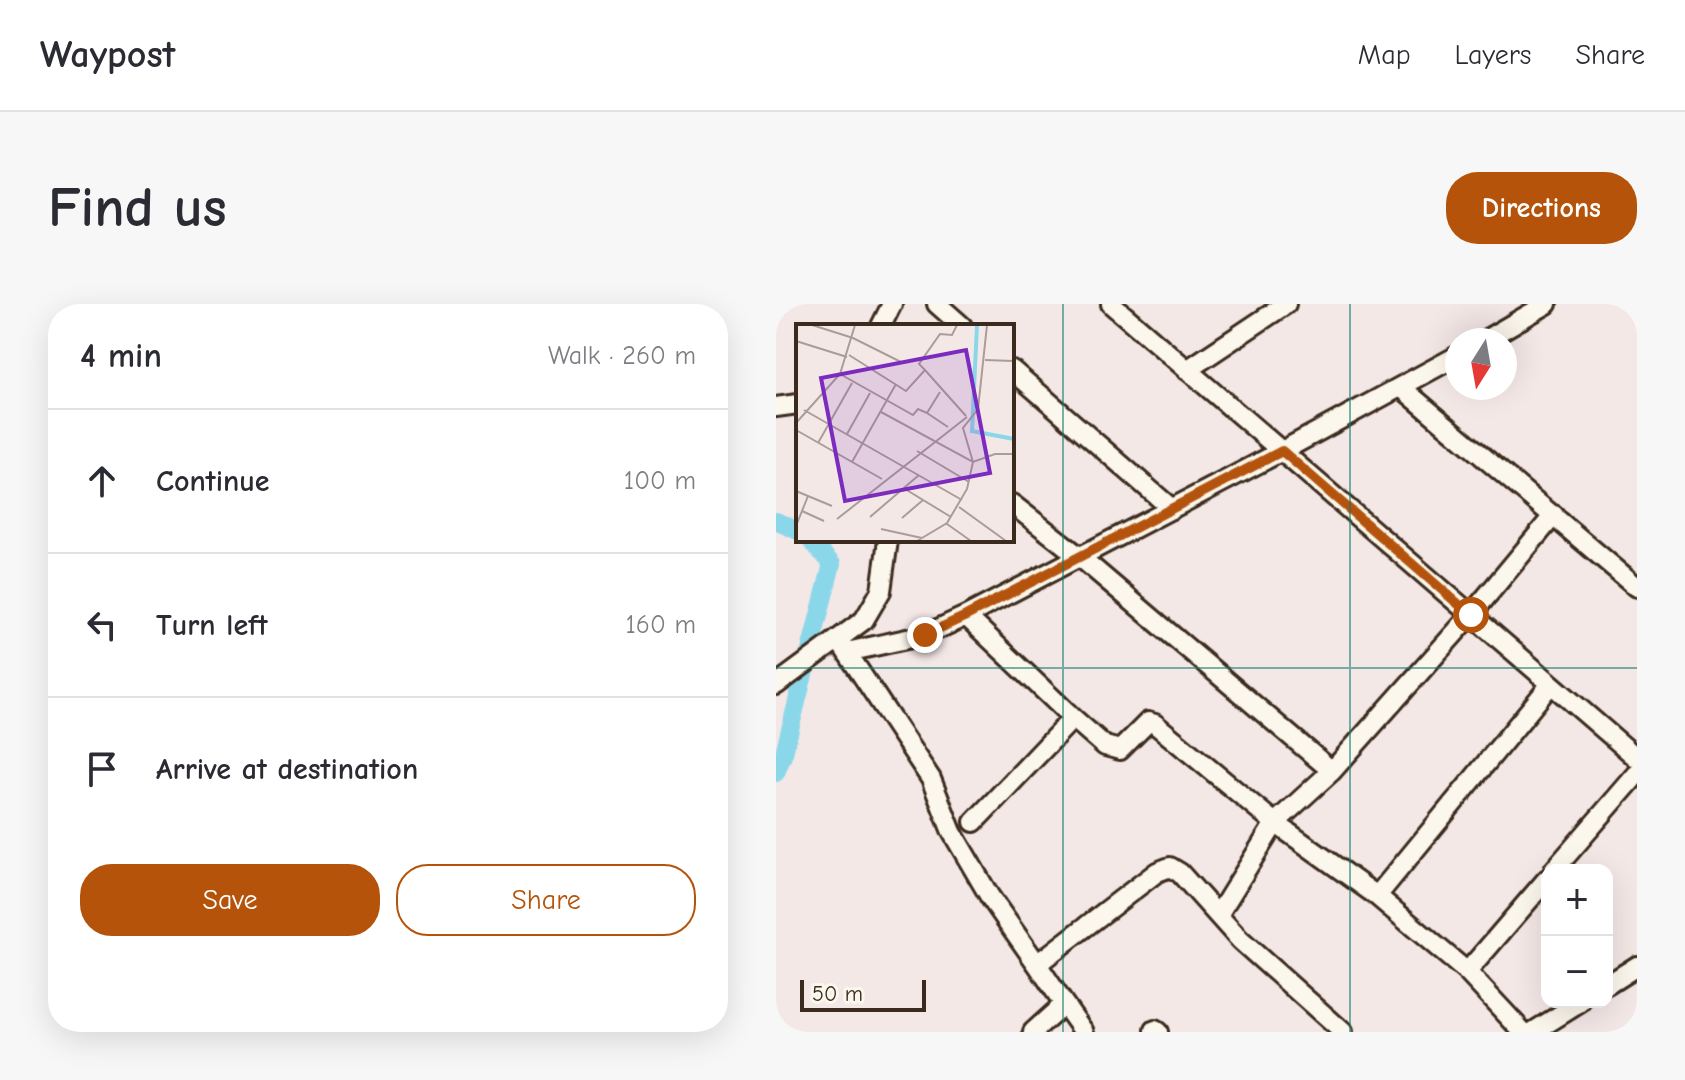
<!DOCTYPE html>
<meta charset="utf-8">
<style>
:root{--surface:#fff;--page:#f7f7f7;--text:#2b2b33;--muted:#7c7c81;--line:#e1e1e2;--accent:#b45309}
body{margin:0;font-family:"Comic Neue",sans-serif;background:var(--page);color:var(--text)}
.controls{position:absolute;right:24px;bottom:24px;display:grid;overflow:hidden;border-radius:16px;box-shadow:0 8px 32px #0002}
.controls button{width:72px;height:72px;display:grid;place-items:center;padding:0;border:0;border-bottom:2px solid var(--line);background:var(--surface);color:var(--text);font:40px sans-serif}
.compass{position:absolute;left:669px;top:24px;width:72px;height:72px;border-radius:50%;background:var(--surface);box-shadow:0 8px 32px #0002;rotate:191deg}
.scale{position:absolute;left:24px;bottom:20px;width:126px;box-sizing:border-box;padding-left:8px;border:4px solid #3b2a1e;border-top:0;font-size:22px;line-height:28px;white-space:nowrap;color:#3b2a1e;-webkit-text-stroke:6px #fbf7ec;paint-order:stroke}
.stop{position:absolute;width:24px;height:24px;margin:-18px;border:6px solid #b45309;border-radius:50%;background:#fff}
.stop.end{background:#b45309;border-color:#fff;box-shadow:0 2px 8px #0008}
.list{margin:0;padding:0;list-style:none}
h2{display:flex;justify-content:space-between;align-items:center;height:104px;margin:0;padding:0 32px;font-size:34px}
h2 small{font-size:26px;font-weight:400;color:var(--muted)}
.list li{display:grid;grid-template-columns:52px 1fr auto;gap:24px;align-items:center;box-sizing:border-box;height:144px;padding:0 32px;border-top:2px solid var(--line)}
.list b{display:block;font-size:30px;white-space:nowrap}
.list em{font-size:26px;font-style:normal;color:var(--muted)}
.actions{display:flex;gap:16px;padding:24px 32px}
.actions a{flex:1;padding:18px 0;border:2px solid var(--accent);border-radius:32px;text-align:center;font-size:28px;color:var(--accent)}
.actions .main{background:var(--accent);color:#fff}
.icon{flex:none;width:44px;height:44px;fill:none;stroke:currentColor;stroke-width:2;stroke-linecap:round;stroke-linejoin:round}
.map{position:relative;flex:none;width:861px;height:728px;overflow:hidden;border-radius:32px}
header{display:flex;align-items:center;gap:48px;box-sizing:border-box;height:112px;padding:0 40px;background:var(--surface);border-bottom:2px solid var(--line)}
header strong{font-size:38px}
nav{display:flex;gap:44px;margin-inline-start:auto;font-size:28px}
.intro{display:flex;align-items:center;justify-content:space-between;box-sizing:border-box;height:192px;padding:0 48px}
h1{margin:0;font-size:56px}
.button{padding:20px 36px;border-radius:32px;background:var(--accent);color:#fff;font-size:28px;font-weight:700}
main{display:flex;gap:48px;padding:0 48px}
aside{flex:1;background:var(--surface);border-radius:32px;box-shadow:0 8px 32px #0002}
.map>svg:first-child{display:block}
.lines{fill:none;stroke-linecap:round;stroke-linejoin:round}
.canal{stroke:#8bd7ea;stroke-width:18}
.minor-casing{stroke:#3b2a1e;stroke-width:24}
.minor{stroke:#fbf7ec;stroke-width:18}
.route{stroke:#b45309;stroke-width:10}
.grid{fill:none;stroke:#0f766e;stroke-width:2;stroke-opacity:0.55}
.inset-river{fill:none;stroke:#8bd7ea;stroke-width:4}
.inset-road{fill:none;stroke:#aa9c97;stroke-width:2}
.view{fill:#7b2cbf;fill-opacity:0.15;stroke:#7b2cbf;stroke-width:4}
.inset-edge{fill:none;stroke:#3b2a1e;stroke-width:4}
</style>
<header>
<strong>Waypost</strong>
<nav><a>Map</a><a>Layers</a><a>Share</a></nav>
</header>
<div class="intro"><h1>Find us</h1><a class="button">Directions</a></div>
<main>
<aside>
<h2>4 min<small>Walk · 260 m</small></h2>
<ul class="list">
<li><svg class="icon" aria-label="ahead" viewBox="0 0 24 24"><path d="M12 20V5M6 11l6-6 6 6"/></svg><div><b>Continue</b></div><em>100 m</em></li>
<li><svg class="icon" aria-label="left" viewBox="0 0 24 24"><path d="M17 20v-9H6M10 6l-5 5 5 5"/></svg><div><b>Turn left</b></div><em>160 m</em></li>
<li><svg class="icon" aria-label="arrive" viewBox="0 0 24 24"><path d="M6 21V4h12l-3 4 3 4H6"/></svg><div><b>Arrive at destination</b></div></li>
</ul>
<div class="actions"><a class="main">Save</a><a>Share</a></div>
</aside>
<div class="map">
<svg width="861" height="728" viewBox="0 0 861 728">
<rect width="100%" height="100%" fill="#f4e8e7"/>
<filter id="ink" filterUnits="userSpaceOnUse"><feTurbulence type="fractalNoise" baseFrequency=".0125" numOctaves="2"/><feDisplacementMap in="SourceGraphic" scale="16" xChannelSelector="R" yChannelSelector="G"/><feConvolveMatrix kernelMatrix="1 2 1 2 8 2 1 2 1" color-interpolation-filters="sRGB"/></filter>
<g filter="url(#ink)">
<g class="lines">
<!-- canal -->
<path class="canal" d="M0 217 22 227
M0 469 8 449 56 260 34 236"/>
<defs>
<path id="minor" d="M161 0 186 22
M335 0 861 454
M105 22 116 0
M709 36 771 0
M236 66 396 205
M411 66 510 0
M626 84 861 283
M0 103 22 100
M236 200 304 253 556 467
M190 312 297 414 198 518
M62 335 155 475 176 528 214 593 261 660 381 568 394 563 404 569 464 636 567 728
M71 348 149 331 190 312 506 147 681 52
M0 381 88 316 105 287 112 236
M297 414 329 442 344 446 372 418 379 420 499 519 601 592 691 668 747 728
M778 566 861 470
M601 592 775 380
M442 611 499 519 556 467 695 311 778 211
M691 668 771 575
M831 681 861 662
M288 700 308 728
M379 726 382 728
M257 728 288 700 261 660
M757 728 805 698"/>
</defs>
<!-- minor casing -->
<use href="#minor" class="minor-casing"/>
<!-- minor -->
<use href="#minor" class="minor"/>
</g>
</g>
<g class="lines" filter="url(#ink)">
<!-- route -->
<path class="route" d="M149 331 190 312 506 147 695 311"/>
</g>
<!-- grid -->
<path class="grid" d="M287 0V728M574 0V728M0 364H861"/>
<!-- overview -->
<g transform="translate(20 20)">
<rect width="218" height="218" fill="#f4e8e7"/>
<path class="inset-river" d="M181 1 176 107 218 115"/>
<path class="inset-road" d="M16 1 57 14 107 39M0 17 51 33M53 31 110 67 129 46 170 92M189 36 218 37M129 46 123 40 144 10 156 11 161 1M44 50 117 91 122 85 131 89M144 68 131 89 152 103M8 86 166 176M85 88 177 138 199 130H218M0 99 44 50 59 1M0 106 86 155M51 110 74 69M22 119 56 59M121 127 173 158M56 138 100 60M109 165 155 193M0 167 36 182M163 183 210 217M6 187 28 197M74 193 123 151M106 194 127 176M41 195 171 93M151 200 175 217M0 202 12 172M85 205 126 214M121 217 151 199 171 165 177 138 167 104 182 85 191 1"/>
<path class="view" d="M170 26 194 149 49 177 25 54Z"/>
<rect width="218" height="218" class="inset-edge"/>
</g>
</svg>
<div class="controls">
<button>+</button>
<button>−</button>
</div>
<svg class="compass" viewBox="-18 -18 36 36"><path d="M0-13l5 13h-10z" fill="#e53935"/><path d="M0 13l5-13h-10z" fill="#7c7c81"/></svg>
<div class="scale">50 m</div>
<div class="stop" style="left:695px;top:311px"></div>
<div class="stop end" style="left:149px;top:331px"></div>
</div>
</main>
